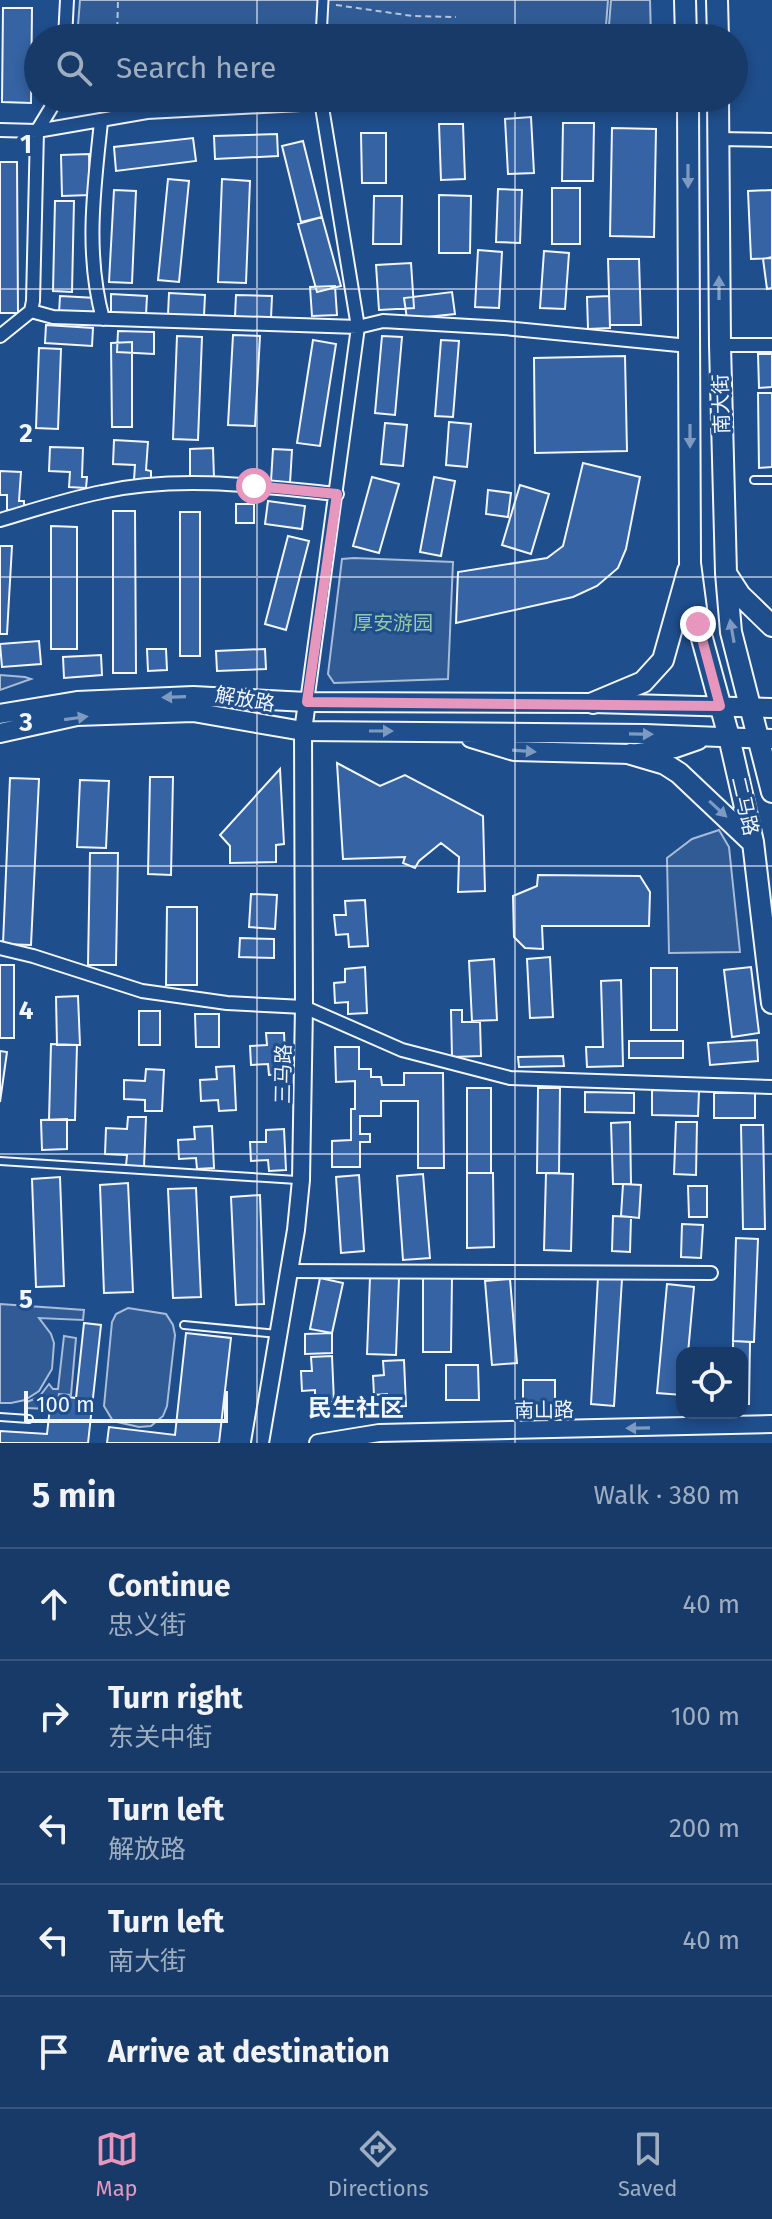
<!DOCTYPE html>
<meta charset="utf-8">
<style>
:root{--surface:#173a69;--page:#244571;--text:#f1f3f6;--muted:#9eadc0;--line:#36547d;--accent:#e797bd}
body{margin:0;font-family:"Fira Sans","Noto Sans SC",sans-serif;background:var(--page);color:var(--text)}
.controls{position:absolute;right:24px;bottom:24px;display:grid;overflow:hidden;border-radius:16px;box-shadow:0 4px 12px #0003}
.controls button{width:72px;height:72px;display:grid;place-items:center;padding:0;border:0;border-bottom:2px solid var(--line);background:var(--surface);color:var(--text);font:40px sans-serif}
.scale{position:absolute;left:24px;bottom:20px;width:204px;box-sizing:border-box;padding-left:8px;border:4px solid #f2f6ff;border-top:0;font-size:22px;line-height:28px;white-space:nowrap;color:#f2f6ff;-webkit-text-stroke:6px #1f4e8c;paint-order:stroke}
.stop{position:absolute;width:24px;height:24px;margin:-18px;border:6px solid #e797bd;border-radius:50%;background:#fff}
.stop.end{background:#e797bd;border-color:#fff;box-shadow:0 2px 8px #0008}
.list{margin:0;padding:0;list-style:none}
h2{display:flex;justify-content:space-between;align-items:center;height:104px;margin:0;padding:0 32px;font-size:34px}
h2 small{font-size:26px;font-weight:400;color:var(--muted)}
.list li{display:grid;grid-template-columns:52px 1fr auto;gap:24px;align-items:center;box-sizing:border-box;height:112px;padding:0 32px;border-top:2px solid var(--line)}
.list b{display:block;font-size:30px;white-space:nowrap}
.list p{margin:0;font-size:26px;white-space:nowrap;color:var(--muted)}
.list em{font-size:26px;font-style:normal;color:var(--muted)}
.icon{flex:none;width:44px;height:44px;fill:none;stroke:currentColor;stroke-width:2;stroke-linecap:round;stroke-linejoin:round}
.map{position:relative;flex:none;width:772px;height:1443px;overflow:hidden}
.search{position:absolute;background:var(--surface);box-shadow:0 4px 12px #0003;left:24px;right:24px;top:24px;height:88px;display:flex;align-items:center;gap:20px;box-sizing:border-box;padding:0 28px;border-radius:44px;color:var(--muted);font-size:30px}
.sheet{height:664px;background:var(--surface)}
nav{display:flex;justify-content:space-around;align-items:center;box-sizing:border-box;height:112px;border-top:2px solid var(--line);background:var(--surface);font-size:22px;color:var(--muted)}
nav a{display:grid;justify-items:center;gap:4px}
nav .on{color:var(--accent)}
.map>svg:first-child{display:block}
.built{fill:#305b95;stroke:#a8bbd7;stroke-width:2}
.building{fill:#3563a3;stroke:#f2f6ff;stroke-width:2}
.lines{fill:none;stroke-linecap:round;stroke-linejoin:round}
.service-casing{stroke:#f2f6ff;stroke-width:10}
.pedestrian-casing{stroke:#f2f6ff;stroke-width:13}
.minor-casing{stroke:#f2f6ff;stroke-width:16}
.tertiary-casing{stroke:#f2f6ff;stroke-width:20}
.secondary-casing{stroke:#f2f6ff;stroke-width:22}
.primary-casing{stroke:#f2f6ff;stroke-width:24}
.path{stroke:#b3c4dc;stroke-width:2;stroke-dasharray:6 4;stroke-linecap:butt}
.service{stroke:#1f4e8c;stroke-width:6}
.pedestrian{stroke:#1f4e8c;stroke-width:9}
.minor{stroke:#1f4e8c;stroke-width:12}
.tertiary{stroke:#1f4e8c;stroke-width:16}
.secondary{stroke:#1f4e8c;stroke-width:18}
.primary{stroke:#1f4e8c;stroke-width:20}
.oneway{fill:#7e9ac0}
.route{stroke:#e797bd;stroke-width:10}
.grid{fill:none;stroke:#f2f6ff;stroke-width:2;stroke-opacity:0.55}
.labels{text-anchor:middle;stroke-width:6;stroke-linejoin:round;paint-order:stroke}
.street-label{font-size:20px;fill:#f2f6ff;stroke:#1f4e8c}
.park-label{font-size:20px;fill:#97c8a6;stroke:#1f4e8c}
.quarter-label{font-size:24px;font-weight:bold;fill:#f2f6ff;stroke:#1f4e8c}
.grid-label{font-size:26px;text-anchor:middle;font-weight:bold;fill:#f2f6ff;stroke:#1f4e8c;stroke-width:6;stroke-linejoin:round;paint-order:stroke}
</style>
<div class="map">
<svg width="772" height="1443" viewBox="0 0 772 1443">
<rect width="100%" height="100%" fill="#1f4e8c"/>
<!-- built -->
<path class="built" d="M80 0H608L605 38H77Z
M611 0H650L651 38H608Z
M354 558 453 562 448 679 334 683 328 674 342 559Z
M0 675 25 677 31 679 0 690Z
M719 830 729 847 740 952 669 953 667 858 692 839Z
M0 1304 84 1310 83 1320 39 1318 51 1334 54 1343 52 1369 39 1391 25 1400 11 1403H0Z
M128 1308 166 1314 173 1325 175 1335 167 1406 163 1416 151 1426 139 1427 113 1421 104 1406 112 1322 116 1314Z
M64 1336 76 1338 71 1395 59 1394 57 1407 49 1405 48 1409 27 1408V1402L39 1397 49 1384 53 1389H58Z"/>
<!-- building -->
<path class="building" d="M3 8H32L31 103 2 102Z
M531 117 534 173 508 174 505 119Z
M563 123H594L593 181H562Z
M439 124H463L465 179 441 180Z
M612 128 656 129 654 237 610 236Z
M361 133H386V183H362Z
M277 134 278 156 215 159 214 136Z
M193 138 196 161 116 171 114 147Z
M303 141 322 217 301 222 282 146Z
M89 154 90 195 62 196 61 155Z
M0 162H17L18 313H0Z
M168 179 189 181 179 282 158 280Z
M222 179 250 181 246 283 218 282Z
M552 188H580V244H552Z
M498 189 522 190 520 243 496 242Z
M114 190 136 191 132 283 109 282Z
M772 190V258L751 259 748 191Z
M439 195 471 196 470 253H439Z
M374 196H402L401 244H373Z
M55 201H74L72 292 53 291Z
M322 217 341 286 317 292 298 224Z
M478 250 502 252 499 308 475 307Z
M544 251 569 253 565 309 540 308Z
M772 257V288L767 289 763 259Z
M608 259H639L641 325H610Z
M411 263 414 308 379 310 376 265Z
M335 286 337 315 312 316 310 287Z
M452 292 455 314 407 319 404 298Z
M169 293 205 295 204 316 168 315Z
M111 294 147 296 146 315 111 313Z
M236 295 272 296 271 318 235 317Z
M60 296 96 298 95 315 59 313Z
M609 296 610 328 588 329 587 297Z
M46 325 93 328 92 346 45 343Z
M118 331 154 332V354L117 352Z
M233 335 260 336 255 426 228 425Z
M177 336 202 337 198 440 173 439Z
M382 336 402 337 395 415 375 413Z
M313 340 336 344 320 446 297 443Z
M441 340 459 341 453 417 435 416Z
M132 342V427H112L111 343Z
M39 348 61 349 58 429 36 428Z
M758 354H772V387L759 388Z
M625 356 627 451 535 453 534 358Z
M758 393H772V467L759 468Z
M449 422 471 424 467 467 446 465Z
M385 423 407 425 403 466 381 464Z
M114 440 148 442 146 470 151 471V481L134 480 135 465 113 464Z
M50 447 83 448 82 477H87L86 488 69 487 70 472 49 471Z
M213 448 214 478 190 479V449Z
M273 449 292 450 290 483 271 481Z
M583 463 640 477 626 549 618 568 597 586 573 597 456 623 458 572 547 558 563 546Z
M0 471 21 472 19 501H24V511L7 510V495H0Z
M372 477 399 484 379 553 353 546Z
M434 477 455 481 441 556 420 552Z
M520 485 549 494 531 554 502 545Z
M488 490 511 493 508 517 486 514Z
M268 501 305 506 302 529 265 524Z
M236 504H254V523H236Z
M113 511H135L136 673H113Z
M180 512H200V656H180Z
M51 526 77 527V649H51Z
M288 536 309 541 286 630 265 624Z
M0 546H12L7 634H0Z
M39 641 41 664 2 667 0 644Z
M147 649H166L167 670 148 671Z
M265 649 266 669 217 671 216 651Z
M101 655 102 675 64 678 63 657Z
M337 763 380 786 405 775 483 816 485 891 458 892 459 857 441 843 419 861 415 868 403 863 405 857 343 859Z
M280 769 284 844 276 845V862L230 863V846L220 835Z
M150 777H173L171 875 148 874Z
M10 778 39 779 31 945 3 944Z
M80 780 109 781 106 848 77 847Z
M90 853H118L116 965H88Z
M538 875 640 876 650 892 649 926H542L543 949 525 948 514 937 513 896 537 886Z
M251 894 277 895 275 929 249 927Z
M365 900 368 946 349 947 348 934 336 935 334 915H346L345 901Z
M167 907H197V985H166Z
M240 938 274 939V958L239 957Z
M550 957 553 1017 530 1018 527 959Z
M494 959 497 1020 472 1021 469 961Z
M0 965H14V1038H0Z
M365 967 367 1013 348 1014V1002L335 1003 334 983 345 982V969Z
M751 967 759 1033 732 1037 724 970Z
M651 968H677V1030H651Z
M621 980 623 1066 587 1067 586 1047H603L601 981Z
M78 996 80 1045H57L56 997Z
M451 1010H462V1022H480L481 1056 452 1057Z
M139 1011H160V1045H139Z
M195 1014H219V1047H196Z
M266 1033H284L286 1074 269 1075 268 1064 251 1065 250 1046 267 1045Z
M757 1040 758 1061 710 1065 708 1043Z
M629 1041H683V1058H629Z
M51 1044 77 1045 75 1120H49Z
M335 1047H359V1069H371V1077H381L382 1085H404V1073H443L444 1168H418V1101H381V1116H360V1134H370V1142H360V1167H332V1141L351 1140V1109H355V1081L336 1082Z
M0 1051 7 1052 0 1102Z
M563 1056 564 1066 519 1067 518 1057Z
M234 1066 236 1110 219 1111 218 1100 201 1101 200 1080 217 1079 216 1067Z
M146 1069 164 1070 162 1111H145V1100L124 1099V1080L145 1081Z
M467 1088H491V1173H467Z
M538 1088H560L559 1173H537Z
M652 1090 699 1091 698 1116 652 1115Z
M585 1092 634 1093V1113L585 1112Z
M714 1093H755V1118H714Z
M128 1117H146L144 1167 126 1166 127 1155 105 1154 106 1128 127 1129Z
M67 1119V1149L42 1150 41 1120Z
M630 1122 631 1184H613L611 1123Z
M676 1122H697L696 1175 674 1174Z
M741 1125H763L765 1229H743Z
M212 1126 214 1168 197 1169 196 1158 179 1159 178 1140 195 1139 194 1127Z
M284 1129 286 1170 269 1171 268 1160 251 1161 250 1142H266V1130Z
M467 1173H493L494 1247 467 1248Z
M546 1173 573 1174 571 1251 544 1250Z
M423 1174 430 1258 403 1260 397 1176Z
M359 1175 364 1251 341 1253 336 1177Z
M60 1177 64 1286 36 1287 32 1179Z
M128 1183 133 1292 104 1293 100 1185Z
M623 1184 641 1185 639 1218 621 1216Z
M688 1186H707V1217H689Z
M196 1188 201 1297 173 1298 168 1189Z
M260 1195 264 1304 236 1305 231 1197Z
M613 1216 631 1217 630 1252 612 1251Z
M682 1224 703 1225 701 1258 681 1257Z
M736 1238 758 1239 754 1342 733 1341Z
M370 1277 399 1278 396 1355 367 1354Z
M423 1277H452L451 1352H423Z
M598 1277 622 1279 614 1406 591 1404Z
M320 1278 343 1283 332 1333 310 1329Z
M510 1279 517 1363 492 1365 485 1281Z
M667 1284 694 1287 688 1353H682V1395L657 1393Z
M84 1323 101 1325 88 1443H0V1431L47 1434 50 1407 59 1408 61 1396 76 1398Z
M186 1333 231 1338 219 1443H107L109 1427 175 1435Z
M332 1333V1353L305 1354V1334Z
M733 1341 750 1342 749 1404H742V1353H733Z
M332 1356 334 1402 315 1403V1390L302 1391 301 1371H312L311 1357Z
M404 1360 406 1406 387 1407V1394L374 1395 373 1376 384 1375 383 1361Z
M446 1365H478L479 1400H446Z
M523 1380H555V1414L523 1415Z
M704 1413H732V1423L704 1424Z"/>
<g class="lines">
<defs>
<path id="service" d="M754 480H772
M0 1161 297 1180
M184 1325 278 1334
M0 1417 29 1419"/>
<path id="pedestrian" d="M321 38 323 0"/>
<path id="minor" d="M65 38 67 0
M559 98 688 101
M101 122C94 188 85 254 103 319
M0 130 37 131 147 112 414 98
M718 139 772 140
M31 311 53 317 358 327 383 321 504 328 689 346
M0 336 31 311 33 301 37 131 57 98
M720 345H772
M0 520C34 510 67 499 102 492 178 475 260 486 337 494
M307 702 358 327 321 101
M0 948 33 956 142 991 227 1003 304 1007 402 1050 510 1078 772 1087
M288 1271 711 1273"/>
<path id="tertiary" d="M260 1443 296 1230 301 1180 304 1007 303 731 307 702
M318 1443 379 1433 772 1424"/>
<path id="secondary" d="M0 714 77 701 193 696 307 702 593 703 772 708
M0 733 77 716 193 712 303 731 645 734 772 739
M471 738 514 751 631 754 675 748 698 740"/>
<path id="primary" d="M685 0 686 38
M717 0 718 38
M688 98 690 563 698 624 729 737 753 842 772 1003
M718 98 720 345 726 573 731 632 772 792
M727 575 740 595 772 626
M593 703 643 682 663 660 688 571
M631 754 665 764 679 773 752 842"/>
</defs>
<!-- service casing -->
<use href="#service" class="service-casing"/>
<!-- pedestrian casing -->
<use href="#pedestrian" class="pedestrian-casing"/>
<!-- minor casing -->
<use href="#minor" class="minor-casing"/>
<!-- tertiary casing -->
<use href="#tertiary" class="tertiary-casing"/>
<!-- secondary casing -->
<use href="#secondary" class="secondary-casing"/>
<!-- primary casing -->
<use href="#primary" class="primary-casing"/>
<!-- path -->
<path class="path" d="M336 5 413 16 456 17
M117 38 118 0"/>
<!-- service -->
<use href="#service" class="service"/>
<!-- pedestrian -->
<use href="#pedestrian" class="pedestrian"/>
<!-- minor -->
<use href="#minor" class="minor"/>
<!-- tertiary -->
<use href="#tertiary" class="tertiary"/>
<!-- secondary -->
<use href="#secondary" class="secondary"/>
<!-- primary -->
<use href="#primary" class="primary"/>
</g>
<!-- one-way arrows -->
<defs><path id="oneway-solid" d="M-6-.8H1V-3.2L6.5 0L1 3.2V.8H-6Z" transform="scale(2)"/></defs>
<g class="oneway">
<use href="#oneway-solid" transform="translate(688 176) rotate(90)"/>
<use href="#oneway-solid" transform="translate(719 288) rotate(-90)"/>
<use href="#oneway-solid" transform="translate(690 436) rotate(90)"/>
<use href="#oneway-solid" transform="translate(732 631) rotate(-100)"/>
<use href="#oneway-solid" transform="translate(174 697) rotate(178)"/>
<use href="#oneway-solid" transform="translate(76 718) rotate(-8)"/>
<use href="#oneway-solid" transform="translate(381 731)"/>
<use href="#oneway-solid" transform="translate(641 734) rotate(1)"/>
<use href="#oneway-solid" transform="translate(524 751) rotate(4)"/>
<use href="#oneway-solid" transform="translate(718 809) rotate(43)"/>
<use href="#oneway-solid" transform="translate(638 1428) rotate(179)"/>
</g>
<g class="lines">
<!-- route -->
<path class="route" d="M254 486 337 494 307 702 720 706 698 624"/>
</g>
<!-- grid -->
<path class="grid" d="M257 0V38M515 0V38M257 98V1443M515 98V1443M0 289H772M0 577H772M0 866H772M0 1154H772"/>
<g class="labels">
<!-- street labels -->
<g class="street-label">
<text transform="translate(721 404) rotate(-92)" y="7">南大街</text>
<text transform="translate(245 699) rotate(10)" y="7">解放路</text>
<text transform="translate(745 806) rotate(77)" y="7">二马路</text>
<text transform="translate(283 1074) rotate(-89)" y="7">三马路</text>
<text transform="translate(544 1410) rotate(-1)" y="7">南山路</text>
</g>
<!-- park labels -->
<g class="park-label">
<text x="393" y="630">厚安游园</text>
</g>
<!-- quarter labels -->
<g class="quarter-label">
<text x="356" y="1416">民生社区</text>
</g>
</g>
<g class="grid-label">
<text x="26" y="153">1</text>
<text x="26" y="442">2</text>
<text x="26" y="731">3</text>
<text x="26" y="1019">4</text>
<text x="26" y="1308">5</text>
</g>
</svg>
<div class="controls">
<button><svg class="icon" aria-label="locate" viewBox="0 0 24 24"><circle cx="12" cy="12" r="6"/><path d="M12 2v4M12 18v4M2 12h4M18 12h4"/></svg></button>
</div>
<div class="scale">100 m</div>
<div class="stop" style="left:254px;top:486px"></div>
<div class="stop end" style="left:698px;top:624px"></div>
<div class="search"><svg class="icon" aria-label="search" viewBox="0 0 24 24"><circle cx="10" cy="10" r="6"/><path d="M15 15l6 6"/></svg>Search here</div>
</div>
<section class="sheet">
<h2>5 min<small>Walk · 380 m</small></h2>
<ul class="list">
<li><svg class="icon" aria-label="ahead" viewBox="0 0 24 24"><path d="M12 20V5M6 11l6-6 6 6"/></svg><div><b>Continue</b><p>忠义街</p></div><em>40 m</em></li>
<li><svg class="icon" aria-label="right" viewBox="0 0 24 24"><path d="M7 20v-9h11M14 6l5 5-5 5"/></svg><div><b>Turn right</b><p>东关中街</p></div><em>100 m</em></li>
<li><svg class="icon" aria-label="left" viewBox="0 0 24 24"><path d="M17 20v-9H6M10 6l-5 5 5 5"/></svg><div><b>Turn left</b><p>解放路</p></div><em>200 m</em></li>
<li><svg class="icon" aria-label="left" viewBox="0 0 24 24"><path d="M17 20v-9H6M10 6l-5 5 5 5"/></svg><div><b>Turn left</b><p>南大街</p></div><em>40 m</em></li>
<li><svg class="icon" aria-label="arrive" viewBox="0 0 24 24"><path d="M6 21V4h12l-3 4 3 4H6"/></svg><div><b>Arrive at destination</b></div></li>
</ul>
</section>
<nav>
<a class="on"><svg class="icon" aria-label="map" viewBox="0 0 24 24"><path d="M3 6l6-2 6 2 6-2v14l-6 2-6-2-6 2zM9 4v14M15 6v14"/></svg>Map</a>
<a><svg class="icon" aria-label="directions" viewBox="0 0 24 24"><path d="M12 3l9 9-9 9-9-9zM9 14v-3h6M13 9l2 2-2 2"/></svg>Directions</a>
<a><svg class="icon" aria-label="saved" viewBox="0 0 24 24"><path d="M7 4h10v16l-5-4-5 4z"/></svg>Saved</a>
</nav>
